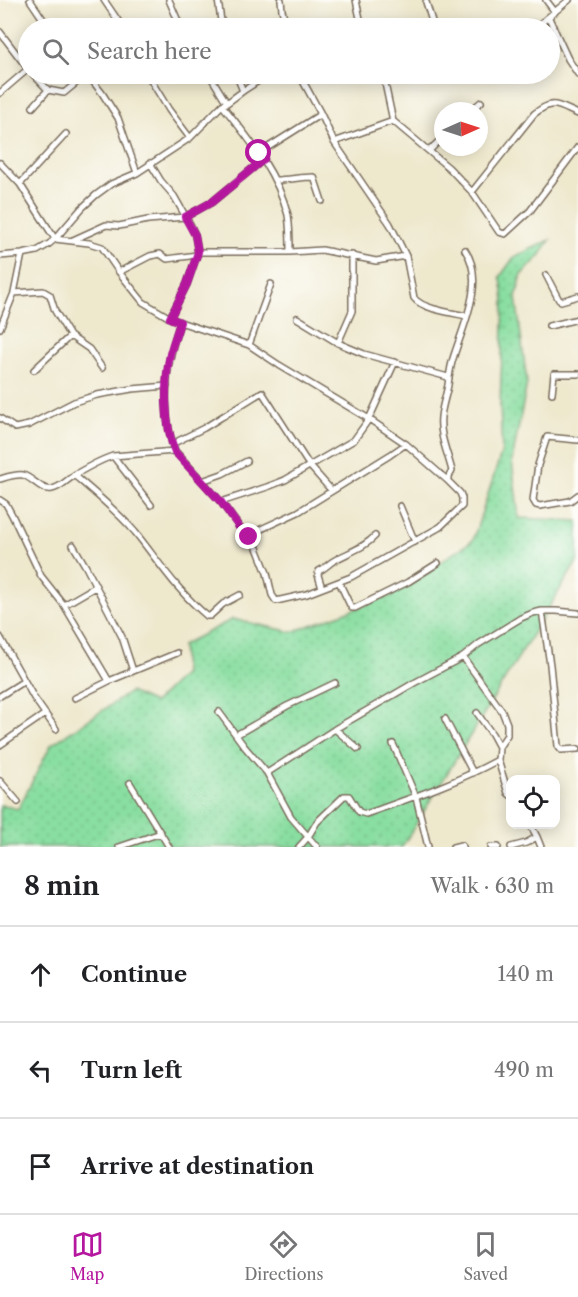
<!DOCTYPE html>
<meta charset="utf-8">
<style>
:root{--surface:#fff;--page:#f6f6f6;--text:#202124;--muted:#757577;--line:#e0e0e0;--accent:#b5179e}
body{margin:0;font-family:"Libre Caslon Text",serif;background:var(--page);color:var(--text)}
.controls{position:absolute;right:18px;bottom:18px;display:grid;overflow:hidden;border-radius:12px;box-shadow:0 3px 15px #0003}
.controls button{width:54px;height:54px;display:grid;place-items:center;padding:0;border:0;border-bottom:2px solid var(--line);background:var(--surface);color:var(--text);font:30px sans-serif}
.compass{position:absolute;left:434px;top:102px;width:54px;height:54px;border-radius:50%;background:var(--surface);box-shadow:0 3px 15px #0003;rotate:87deg}
.stop{position:absolute;width:18px;height:18px;margin:-14px;border:4px solid #b5179e;border-radius:50%;background:#fff}
.stop.end{background:#b5179e;border-color:#fff;box-shadow:0 2px 6px #0008}
.list{margin:0;padding:0;list-style:none}
h2{display:flex;justify-content:space-between;align-items:center;height:78px;margin:0;padding:0 24px;font-size:26px}
h2 small{font-size:20px;font-weight:400;color:var(--muted)}
.list li{display:grid;grid-template-columns:39px 1fr auto;gap:18px;align-items:center;box-sizing:border-box;height:96px;padding:0 24px;border-top:2px solid var(--line)}
.list b{display:block;font-size:22px;white-space:nowrap}
.list em{font-size:20px;font-style:normal;color:var(--muted)}
.icon{flex:none;width:33px;height:33px;fill:none;stroke:currentColor;stroke-width:2;stroke-linecap:round;stroke-linejoin:round}
.map{position:relative;flex:none;width:578px;height:847px;overflow:hidden}
.search{position:absolute;background:var(--surface);box-shadow:0 3px 15px #0003;left:18px;right:18px;top:18px;height:66px;display:flex;align-items:center;gap:15px;box-sizing:border-box;padding:0 21px;border-radius:33px;color:var(--muted);font-size:22px}
.sheet{height:366px;background:var(--surface)}
nav{display:flex;justify-content:space-around;align-items:center;box-sizing:border-box;height:84px;border-top:2px solid var(--line);background:var(--surface);font-size:16px;color:var(--muted)}
nav a{display:grid;justify-items:center;gap:3px}
nav .on{color:var(--accent)}
.map>svg:first-child{display:block}
.grass{fill:url(#grass-dots);stroke:#628460;stroke-width:1.5}
.lines{fill:none;stroke-linecap:round;stroke-linejoin:round}
.minor-casing{stroke:#7a6c5b;stroke-width:8}
.minor{stroke:#fff;stroke-width:5}
.route{stroke:#b5179e;stroke-width:8}
</style>
<div class="map">
<svg width="578" height="847" viewBox="0 0 578 847">
<defs>
<pattern id="grass-dots" width="8" height="8" patternUnits="userSpaceOnUse" patternTransform="scale(1.5)"><rect width="8" height="8" fill="#89dea1"/><path d="M2 2h.1M6 6h.1" fill="none" stroke="#77bf8a" stroke-width="1.8" stroke-linecap="round"/></pattern>
</defs>
<rect width="100%" height="100%" fill="#fdfcf7"/>
<filter id="ink" filterUnits="userSpaceOnUse"><feTurbulence type="fractalNoise" baseFrequency=".0167" numOctaves="2"/><feDisplacementMap in="SourceGraphic" scale="12" xChannelSelector="R" yChannelSelector="G"/><feConvolveMatrix kernelMatrix="1 2 1 2 8 2 1 2 1" color-interpolation-filters="sRGB"/></filter>
<filter id="wash" filterUnits="userSpaceOnUse"><feTurbulence type="fractalNoise" baseFrequency=".008" numOctaves="4" result="noise"/><feDisplacementMap in="SourceGraphic" scale="24" xChannelSelector="R" yChannelSelector="G"/><feGaussianBlur stdDeviation="1.35" result="paint"/><feColorMatrix in="noise" values="0 0 0 0 0 0 0 0 0 0 0 0 0 0 0 0 0 1.4 0 .05"/><feComposite in="paint" operator="in"/></filter>
<g filter="url(#wash)">
<rect width="100%" height="100%" fill="#eee8cd"/>
<!-- grass -->
<path class="grass" d="M550 240 540 256 522 274 516 297 527 383 512 461 519 518 578 521V560L402 847H0V805L18 809 51 745 130 692 154 703 184 674 182 645 233 619 292 632 390 596 473 540 502 451 500 404 504 301 502 284 500 277 514 257Z"/>
</g>
<g filter="url(#ink)">
<g class="lines">
<defs>
<path id="minor" d="M30 0 49 28
M104 0 123 28
M169 0 181 28
M218 0 222 28
M281 0 282 10 287 28
M356 0 362 28
M546 0 555 12
M426 2 434 28
M549 18 568 59 578 74
M535 28 569 0
M0 32 28 69
M33 74 48 90 64 93 87 74 102 93 118 118 137 173
M147 74 169 110 190 138
M209 74 227 103
M236 74 243 91
M299 74 321 114 334 142 390 224 406 256 414 298C422 309 453 313 467 316
M383 74 393 121 449 168 472 192 499 232 505 234 530 211 578 147
M0 93 28 69
M222 105C249 139 277 172 288 215 290 227 290 240 290 252
M33 107 48 90
M470 111 481 102
M334 142 393 121
M429 151 443 137
M259 153 321 114
M0 163 20 184 55 239 89 243 102 247 119 272 143 302 170 318 180 322 249 345 279 365 369 419 406 444 447 480 460 493 462 498V506L440 527 351 577 307 594 276 601 272 595 267 573 255 543 249 537 246 536 221 502 175 451C164 424 164 382 171 354 173 343 177 333 180 322
M150 163 161 181 174 196 191 226 195 235 198 252 187 284 170 318
M275 180C288 180 301 177 314 177L322 201
M20 184 66 134
M472 192 534 114C553 99 557 105 578 114
M73 240 106 225 119 226 148 220 185 217 212 202 264 159
M198 252H290L322 250 376 261 406 256
M0 256 22 254 37 251 49 244 55 239 82 208 96 195 111 184 137 173 190 138 222 105 227 103 243 91 269 74
M119 272 150 256 160 254 167 259 197 255
M546 275 559 300 561 301 578 296
M14 293 43 291 50 295 55 311 70 336 89 349 102 368
M297 318 338 343 364 354 448 377
M549 326 578 319
M0 328 14 293 22 254
M338 343 352 311V255
M249 345 271 284
M34 370 70 336
M552 393 554 374H578
M0 418 15 428 29 425 74 402 97 395 132 389 167 386
M578 440 547 437 538 465 533 500 536 505 540 506 570 501 578 495
M172 444 204 428 262 392 309 465 332 491
M113 456 151 505
M74 475C95 493 117 511 135 532 159 562 177 591 207 616H210L223 604 240 595
M0 479C7 477 16 474 23 475 33 478 41 491 52 489 60 488 68 479 76 474 88 467 100 460 113 456L175 451
M447 480 452 471C448 454 439 435 441 417 442 406 446 396 448 385 449 377 450 370 452 362 461 330 487 282 465 250
M202 481 222 474 247 461
M0 500 6 504 12 515 41 576 64 605 109 681
M221 502 267 487 285 480 354 440 369 419 395 362
M400 506 415 542
M246 536 298 512 390 455 406 444
M73 545 86 567 122 637 133 671
M339 582 350 605 352 608H355L408 582 438 563
M322 588 318 575 319 571C326 568 329 563 335 560 349 552 364 548 375 536
M64 605 95 587
M542 611 550 665 558 746 561 750 578 749
M0 637 34 698 56 729
M0 696 24 681
M75 698 109 681 177 653
M219 712 244 746 267 773 291 817 317 847
M477 713 492 734 499 747
M445 719 473 773
M335 729 358 749
M236 735 287 706 335 683
M393 744 416 797 428 847
M0 745 45 714
M498 760 508 793 510 795
M267 773 335 729 414 683 463 657 479 644 521 618 533 613 542 611H556L578 613
M0 781 18 802
M130 783 169 847
M530 824 537 837 541 847
M119 847 161 833
M299 847 308 837 317 822 344 796H349L359 812 366 814C411 798 456 783 498 760L499 747 507 735V724L502 711 463 657
M453 847 461 845 463 847
M491 847H498
M511 847 526 843 537 837"/>
</defs>
<!-- minor casing -->
<use href="#minor" class="minor-casing"/>
<!-- minor -->
<use href="#minor" class="minor"/>
</g>
</g>
<g class="lines" filter="url(#ink)">
<!-- route -->
<path class="route" d="M249 537H246L221 502 175 452C164 424 164 382 170 354 173 343 177 333 180 322L170 318 187 284 198 252 195 235 185 217 212 202 264 159 259 153"/>
</g>
</svg>
<div class="controls">
<button><svg class="icon" aria-label="locate" viewBox="0 0 24 24"><circle cx="12" cy="12" r="6"/><path d="M12 2v4M12 18v4M2 12h4M18 12h4"/></svg></button>
</div>
<svg class="compass" viewBox="-18 -18 36 36"><path d="M0-13l5 13h-10z" fill="#e53935"/><path d="M0 13l5-13h-10z" fill="#757577"/></svg>
<div class="stop" style="left:259px;top:153px"></div>
<div class="stop end" style="left:249px;top:537px"></div>
<div class="search"><svg class="icon" aria-label="search" viewBox="0 0 24 24"><circle cx="10" cy="10" r="6"/><path d="M15 15l6 6"/></svg>Search here</div>
</div>
<section class="sheet">
<h2>8 min<small>Walk · 630 m</small></h2>
<ul class="list">
<li><svg class="icon" aria-label="ahead" viewBox="0 0 24 24"><path d="M12 20V5M6 11l6-6 6 6"/></svg><div><b>Continue</b></div><em>140 m</em></li>
<li><svg class="icon" aria-label="left" viewBox="0 0 24 24"><path d="M17 20v-9H6M10 6l-5 5 5 5"/></svg><div><b>Turn left</b></div><em>490 m</em></li>
<li><svg class="icon" aria-label="arrive" viewBox="0 0 24 24"><path d="M6 21V4h12l-3 4 3 4H6"/></svg><div><b>Arrive at destination</b></div></li>
</ul>
</section>
<nav>
<a class="on"><svg class="icon" aria-label="map" viewBox="0 0 24 24"><path d="M3 6l6-2 6 2 6-2v14l-6 2-6-2-6 2zM9 4v14M15 6v14"/></svg>Map</a>
<a><svg class="icon" aria-label="directions" viewBox="0 0 24 24"><path d="M12 3l9 9-9 9-9-9zM9 14v-3h6M13 9l2 2-2 2"/></svg>Directions</a>
<a><svg class="icon" aria-label="saved" viewBox="0 0 24 24"><path d="M7 4h10v16l-5-4-5 4z"/></svg>Saved</a>
</nav>
